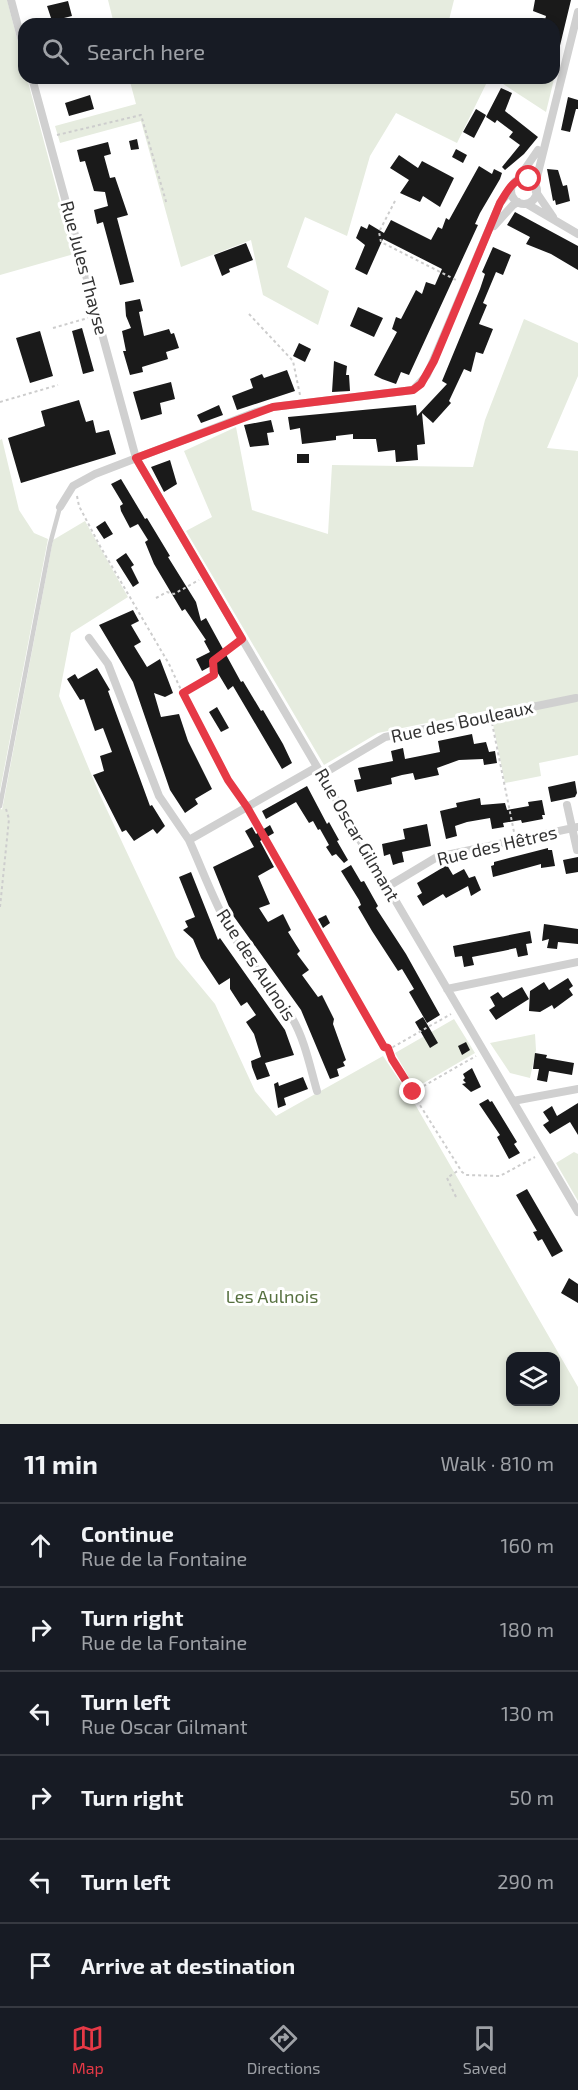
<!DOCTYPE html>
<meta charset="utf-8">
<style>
:root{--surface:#171b24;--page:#20242c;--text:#f1f3f6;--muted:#9ea1a6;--line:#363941;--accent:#e63946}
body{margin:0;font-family:"Exo 2",sans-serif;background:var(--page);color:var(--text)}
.controls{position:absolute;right:18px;bottom:18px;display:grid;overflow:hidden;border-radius:12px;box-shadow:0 3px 9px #0003}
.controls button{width:54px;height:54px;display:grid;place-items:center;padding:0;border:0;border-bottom:2px solid var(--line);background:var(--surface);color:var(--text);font:30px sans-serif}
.stop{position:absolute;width:18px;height:18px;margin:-14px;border:4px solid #e63946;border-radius:50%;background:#fff}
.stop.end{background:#e63946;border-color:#fff;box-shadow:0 2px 6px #0008}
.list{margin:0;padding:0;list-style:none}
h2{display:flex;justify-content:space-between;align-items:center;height:78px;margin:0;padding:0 24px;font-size:26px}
h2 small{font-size:20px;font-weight:400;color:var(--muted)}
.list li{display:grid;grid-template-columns:39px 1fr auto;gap:18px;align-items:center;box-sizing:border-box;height:84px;padding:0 24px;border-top:2px solid var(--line)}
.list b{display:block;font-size:22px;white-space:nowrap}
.list p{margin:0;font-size:20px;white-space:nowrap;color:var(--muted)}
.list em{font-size:20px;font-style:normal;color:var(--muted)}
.icon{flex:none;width:33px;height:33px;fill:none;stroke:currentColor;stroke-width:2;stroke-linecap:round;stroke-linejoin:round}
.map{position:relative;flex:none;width:578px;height:1424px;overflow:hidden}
.search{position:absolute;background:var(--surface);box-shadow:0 3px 9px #0003;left:18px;right:18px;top:18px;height:66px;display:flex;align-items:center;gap:15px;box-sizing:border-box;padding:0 21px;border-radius:18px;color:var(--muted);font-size:22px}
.sheet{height:582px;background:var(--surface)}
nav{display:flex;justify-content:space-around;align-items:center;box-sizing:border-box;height:84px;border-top:2px solid var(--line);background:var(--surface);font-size:16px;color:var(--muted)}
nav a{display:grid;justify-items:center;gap:3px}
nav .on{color:var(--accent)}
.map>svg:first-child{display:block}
.green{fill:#e6ecdf;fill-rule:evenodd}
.building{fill:#1a1a1a}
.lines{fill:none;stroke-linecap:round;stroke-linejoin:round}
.path{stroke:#cdcdcd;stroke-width:2;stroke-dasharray:3 3;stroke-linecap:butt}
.service{stroke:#d0d0d0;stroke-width:4.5}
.minor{stroke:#d0d0d0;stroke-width:8}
.route{stroke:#e63946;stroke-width:8}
.labels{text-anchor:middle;stroke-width:6;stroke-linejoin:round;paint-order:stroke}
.street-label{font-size:18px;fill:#333;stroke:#fff}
.park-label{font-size:18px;fill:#56703f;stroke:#fff}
</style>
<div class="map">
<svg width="578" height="1424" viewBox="0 0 578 1424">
<rect width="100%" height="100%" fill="#fff"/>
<!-- green -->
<path class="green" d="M0 0H7L24 65V78H27L74 254 0 275Z
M108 0H454L448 24H114Z
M554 75H555L546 112 494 78H554Z
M129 78H489L457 143 396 113 370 156 347 236 305 217 287 267 329 291 318 325 263 295 251 240 181 267 141 121 60 143 55 126 136 104Z
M524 319 578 343V376L547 448 578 451V755L539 763 541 776 505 783 490 710 378 733 324 765 186 531 212 517 184 451 236 427 252 510 328 534 332 465 473 467 485 420Z
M2 439 19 510 34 533 48 539 0 791V440Z
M85 521 128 597 71 633 59 696 99 793 176 957 215 1004 255 1091 276 1116 383 1056 412 1099 578 1387V1424H0V807L2 810 53 540ZM510 1356H556V1402H510Z
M454 1019 475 1053 415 1088 395 1053Z
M535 1034 536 1050 530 1078 510 1073 490 1043Z
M574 1152 578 1154V1201L556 1163Z"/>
<!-- building -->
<path class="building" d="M535 0H571L557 58 554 57V24H544L546 16 533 11Z
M68 1 72 16 52 21 47 6Z
M501 88 512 93 505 111 538 137 524 154 505 170 502 167 520 145 509 137 513 132 497 120 495 123 486 117Z
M90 95 94 109 69 116 65 103Z
M568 97 578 100V109H576L570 132 561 130Z
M476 109 486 115 474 138 463 132Z
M137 139 139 149 131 150 129 141Z
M108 142 111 154 104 156 110 178 115 177 128 215 117 218 134 282 120 285 103 222 97 224 94 210 108 206 105 192 94 191 85 161 80 162 77 150Z
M456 149 467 155 463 163 452 157Z
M399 155 418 168 422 161 454 178 440 207 423 196 420 202 400 193 409 180 390 168Z
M479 166 492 174 494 169 502 173 500 179 480 213 475 224 478 225 409 375 401 372 396 384 382 379 374 375 397 332 392 329 396 317 401 319 416 290 422 294 426 282 435 285 442 269 383 239 367 275 355 269 365 245 356 238 361 226 367 229 369 224 384 233 391 220 431 240 438 227 442 229 446 218 449 220Z
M547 169 558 170 563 186 567 185 570 201 556 205 555 200 553 201Z
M515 212 578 246V270L551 254 526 244 530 237 507 225Z
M246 243 253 260 229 269 230 272 222 276 214 255Z
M493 247 511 255 503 275 496 272 483 303 487 305 479 324 493 329 483 354 476 352 471 372 464 369 449 401 451 403 433 423 422 413 425 444 417 445 418 460 396 462 395 450 378 452 376 439H353V434L336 436V440L302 444 300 428 290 430 288 417 416 405 417 416 447 384 442 381 480 289 485 274 482 272Z
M140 299 143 311 139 312 144 336 169 329 171 334 174 333 179 348 166 352 168 359 142 367 143 372 130 375 123 351H126L122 331 131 328 126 316 125 302Z
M358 307 383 318 374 337 350 326Z
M82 328 94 371 83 374 72 331Z
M40 331 53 376 30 383 16 338Z
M299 343 311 349 305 362 293 356Z
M334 361 347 366 346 375H349L350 391 332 392Z
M287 370 295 391 237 410 232 396 253 388 250 379 262 374 264 378Z
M171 382 175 399 160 403 162 414 141 420 133 392Z
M79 400 86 422 93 420 96 433 109 430 116 454 21 483 8 438 45 426 41 411Z
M219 405 223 415 201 423 197 415Z
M271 420 274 432 267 433 269 445 250 447 244 425Z
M297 454H309V463H297Z
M170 460 177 484 164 492 151 467Z
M121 479 145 519 147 518 170 556 168 557 196 602 201 621 206 618 241 682 243 681 261 711 263 710 283 744 292 763 282 769 233 686 228 690 213 665 202 671 196 659 210 652 204 641 206 640 185 609 182 611 154 564 145 542 148 540 138 524 130 528 121 511 120 506 123 504 111 484Z
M105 521 113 534 104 539 96 527Z
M126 553 134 565 131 567 139 583 133 587 116 560Z
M133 610 139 621 131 625 141 642 134 646 147 667 160 659 173 693 165 697 154 693 161 717 179 714 188 741 212 789 195 799 198 804 185 813 170 790 133 682 99 625Z
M97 668 110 690 108 691 150 806 152 805 165 826 157 834 153 829 134 841 126 830 122 832 93 775 104 771 100 756 112 752 103 728 95 731 84 699 80 700 67 679 75 674 78 679Z
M217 707 229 728 221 732 209 712Z
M472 734 474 744 486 742 489 752 495 751 497 763 484 765 483 759 459 760 437 768 439 775 415 780 413 773 402 775 391 778 392 784 357 792 354 780 361 779 358 768 393 761 391 751 403 748 405 759 440 752 438 741Z
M575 781 577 793 575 797 551 802 548 787Z
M307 786 327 824 329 822 339 840 337 841 348 860 344 863 336 854 332 856 326 847 329 845 320 829 318 830 313 821 309 823 296 802 266 819 262 811Z
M480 798 481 805 505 803 507 810 529 806 528 802 542 800 545 815H542L543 819 522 823 521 820 503 823 504 827 492 829 490 818 467 822 455 826 457 836 446 839 440 811 457 807 456 803Z
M427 824 431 846 402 852 404 862 399 863 393 865 390 854 384 856 382 844 405 839 403 829Z
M270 825 274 833 260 841 274 867 258 876 270 904 259 908 268 922 283 914 291 930 288 932 300 951 297 954 309 970 302 975 318 997 322 995 334 1019 333 1024 346 1060 343 1062 345 1066 337 1069 339 1076 330 1079 301 1010 232 914 213 867 254 847 245 831 252 827 256 834Z
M548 848V850H552L555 866 541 868V864L493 877 491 866 494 865V862Z
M578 857V872L566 874 563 860Z
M351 865 361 882 364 881 378 906 376 908 406 954 440 1015 427 1023 409 992 414 989 402 969 398 971 372 931 358 907 361 905 359 900 341 871Z
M447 865 453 875 464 869 469 878 475 876 481 890 471 896 468 886 446 898 443 894 423 906 417 896 422 893 417 883Z
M191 872 218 940 220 938 285 1030 294 1055 265 1063 270 1076 257 1080 252 1067 251 1061 261 1057 254 1034 246 1022 256 1015 247 1002 241 1006 230 989V978L219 985 201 958 193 939 183 930 188 927 185 921 195 917 179 877Z
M326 915 330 923 323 928 318 919Z
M544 924 578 929V944L558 942 557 949 547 948 549 939 542 941Z
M530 931 532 943 526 944 528 955 518 957 516 948 503 951 472 957 474 965 464 967 462 956 455 957 453 946Z
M568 978 573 986 569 989 573 995 554 1009 552 1005 540 1012 529 1011 530 991 544 982 549 990Z
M522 987 529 999 496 1020 489 1010 495 1006 490 997 498 992 503 998Z
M423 1017 438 1043 430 1048 415 1022Z
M466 1042 470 1050 462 1055 458 1046Z
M535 1053 547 1055 546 1058 574 1063 572 1075 549 1071 547 1082 537 1080 539 1069H533Z
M472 1068 481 1087 471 1092 462 1084 466 1083 463 1080 465 1078 463 1074Z
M303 1077 308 1089 284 1098 286 1105 278 1108 274 1084 278 1082 279 1086Z
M488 1099 490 1102 492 1101 517 1142 514 1144 520 1153 509 1159 497 1137 500 1135 479 1104Z
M578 1103V1135L570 1122 550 1134 543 1125 549 1121 543 1112 552 1106 557 1116Z
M527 1189 563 1251 552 1257 542 1239 538 1241 533 1232 537 1231 516 1195Z
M569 1278 578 1284V1303L561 1293Z"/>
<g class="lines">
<!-- path -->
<path class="path" d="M57 135 141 115 167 205
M395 201 379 232 381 242 458 281
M249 314 293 361 300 395
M53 328 88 318
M0 402 58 385
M77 496 79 506 100 546 169 664 195 720 241 798
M156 598 167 592 174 594 199 580
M183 693 214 675 213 661 234 643
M492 723 514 832
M251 814 384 1046 393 1047 451 1014
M0 907 9 819 6 809
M388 1048 391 1059 462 1172 466 1175 500 1176 535 1157
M413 1092 476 1056
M456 1197 447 1178 459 1170"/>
<!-- service -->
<path class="service" d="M0 806 50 544 60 507"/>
<!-- minor -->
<path class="minor" d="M11 0 24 49
M32 78 136 458 578 1212
M511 191a13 13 0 1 1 26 0a13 13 0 1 1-26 0Z
M518 179 538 150
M535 185 578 12
M536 192 553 217
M527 204 578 234
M494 226 513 205 518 202
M60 507 73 486 95 474 256 412 273 407 413 390 427 375 500 203 511 190
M89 638 108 664 159 796 189 840
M321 775 385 737 576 698
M567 805 577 850
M387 887 437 857 578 827
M447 989 578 962
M317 1091C310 1067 305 1040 292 1018 273 988 249 962 231 932 214 902 203 871 189 840L317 767
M513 1101 578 1089"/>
</g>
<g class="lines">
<!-- route -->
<path class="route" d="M413 1092 392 1059 388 1048 384 1047 247 807 228 780 183 693 214 675 213 661 242 639 136 458 273 407 413 390 421 384 434 361 500 203C507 192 514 176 529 179"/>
</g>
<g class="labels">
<!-- street labels -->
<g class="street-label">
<text transform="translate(84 268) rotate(75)" y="6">Rue Jules Thayse</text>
<text transform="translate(462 722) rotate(-12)" y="6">Rue des Bouleaux</text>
<text transform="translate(357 835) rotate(60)" y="6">Rue Oscar Gilmant</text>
<text transform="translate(497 846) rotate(-13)" y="6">Rue des Hêtres</text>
<text transform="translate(256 965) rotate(57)" y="6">Rue des Aulnois</text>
</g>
<!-- park labels -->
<g class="park-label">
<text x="272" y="1303">Les Aulnois</text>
</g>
</g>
</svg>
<div class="controls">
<button><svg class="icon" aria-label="layers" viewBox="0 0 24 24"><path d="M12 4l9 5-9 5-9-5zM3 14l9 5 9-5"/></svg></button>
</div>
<div class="stop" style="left:529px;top:179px"></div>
<div class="stop end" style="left:413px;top:1092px"></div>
<div class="search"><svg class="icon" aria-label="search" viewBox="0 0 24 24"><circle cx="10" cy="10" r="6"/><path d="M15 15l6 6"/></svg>Search here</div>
</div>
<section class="sheet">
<h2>11 min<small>Walk · 810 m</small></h2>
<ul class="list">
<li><svg class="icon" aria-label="ahead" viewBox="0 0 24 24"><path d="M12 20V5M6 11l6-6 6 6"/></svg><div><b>Continue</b><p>Rue de la Fontaine</p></div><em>160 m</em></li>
<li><svg class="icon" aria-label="right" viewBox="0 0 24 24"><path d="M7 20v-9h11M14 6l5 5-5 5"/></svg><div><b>Turn right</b><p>Rue de la Fontaine</p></div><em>180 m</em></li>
<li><svg class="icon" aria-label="left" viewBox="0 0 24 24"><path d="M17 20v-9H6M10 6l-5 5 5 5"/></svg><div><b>Turn left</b><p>Rue Oscar Gilmant</p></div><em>130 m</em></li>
<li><svg class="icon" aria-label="right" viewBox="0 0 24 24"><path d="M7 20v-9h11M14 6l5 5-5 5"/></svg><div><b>Turn right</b></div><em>50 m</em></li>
<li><svg class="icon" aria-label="left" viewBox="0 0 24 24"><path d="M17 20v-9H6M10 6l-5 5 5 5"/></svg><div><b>Turn left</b></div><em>290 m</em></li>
<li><svg class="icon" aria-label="arrive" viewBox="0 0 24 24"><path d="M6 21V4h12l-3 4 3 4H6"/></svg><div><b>Arrive at destination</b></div></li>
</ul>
</section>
<nav>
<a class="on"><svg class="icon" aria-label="map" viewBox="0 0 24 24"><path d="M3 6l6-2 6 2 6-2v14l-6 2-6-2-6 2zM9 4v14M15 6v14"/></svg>Map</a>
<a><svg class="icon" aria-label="directions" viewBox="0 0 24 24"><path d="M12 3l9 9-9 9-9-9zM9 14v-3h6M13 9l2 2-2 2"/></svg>Directions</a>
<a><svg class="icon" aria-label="saved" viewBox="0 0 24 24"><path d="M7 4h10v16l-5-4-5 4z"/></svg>Saved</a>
</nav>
